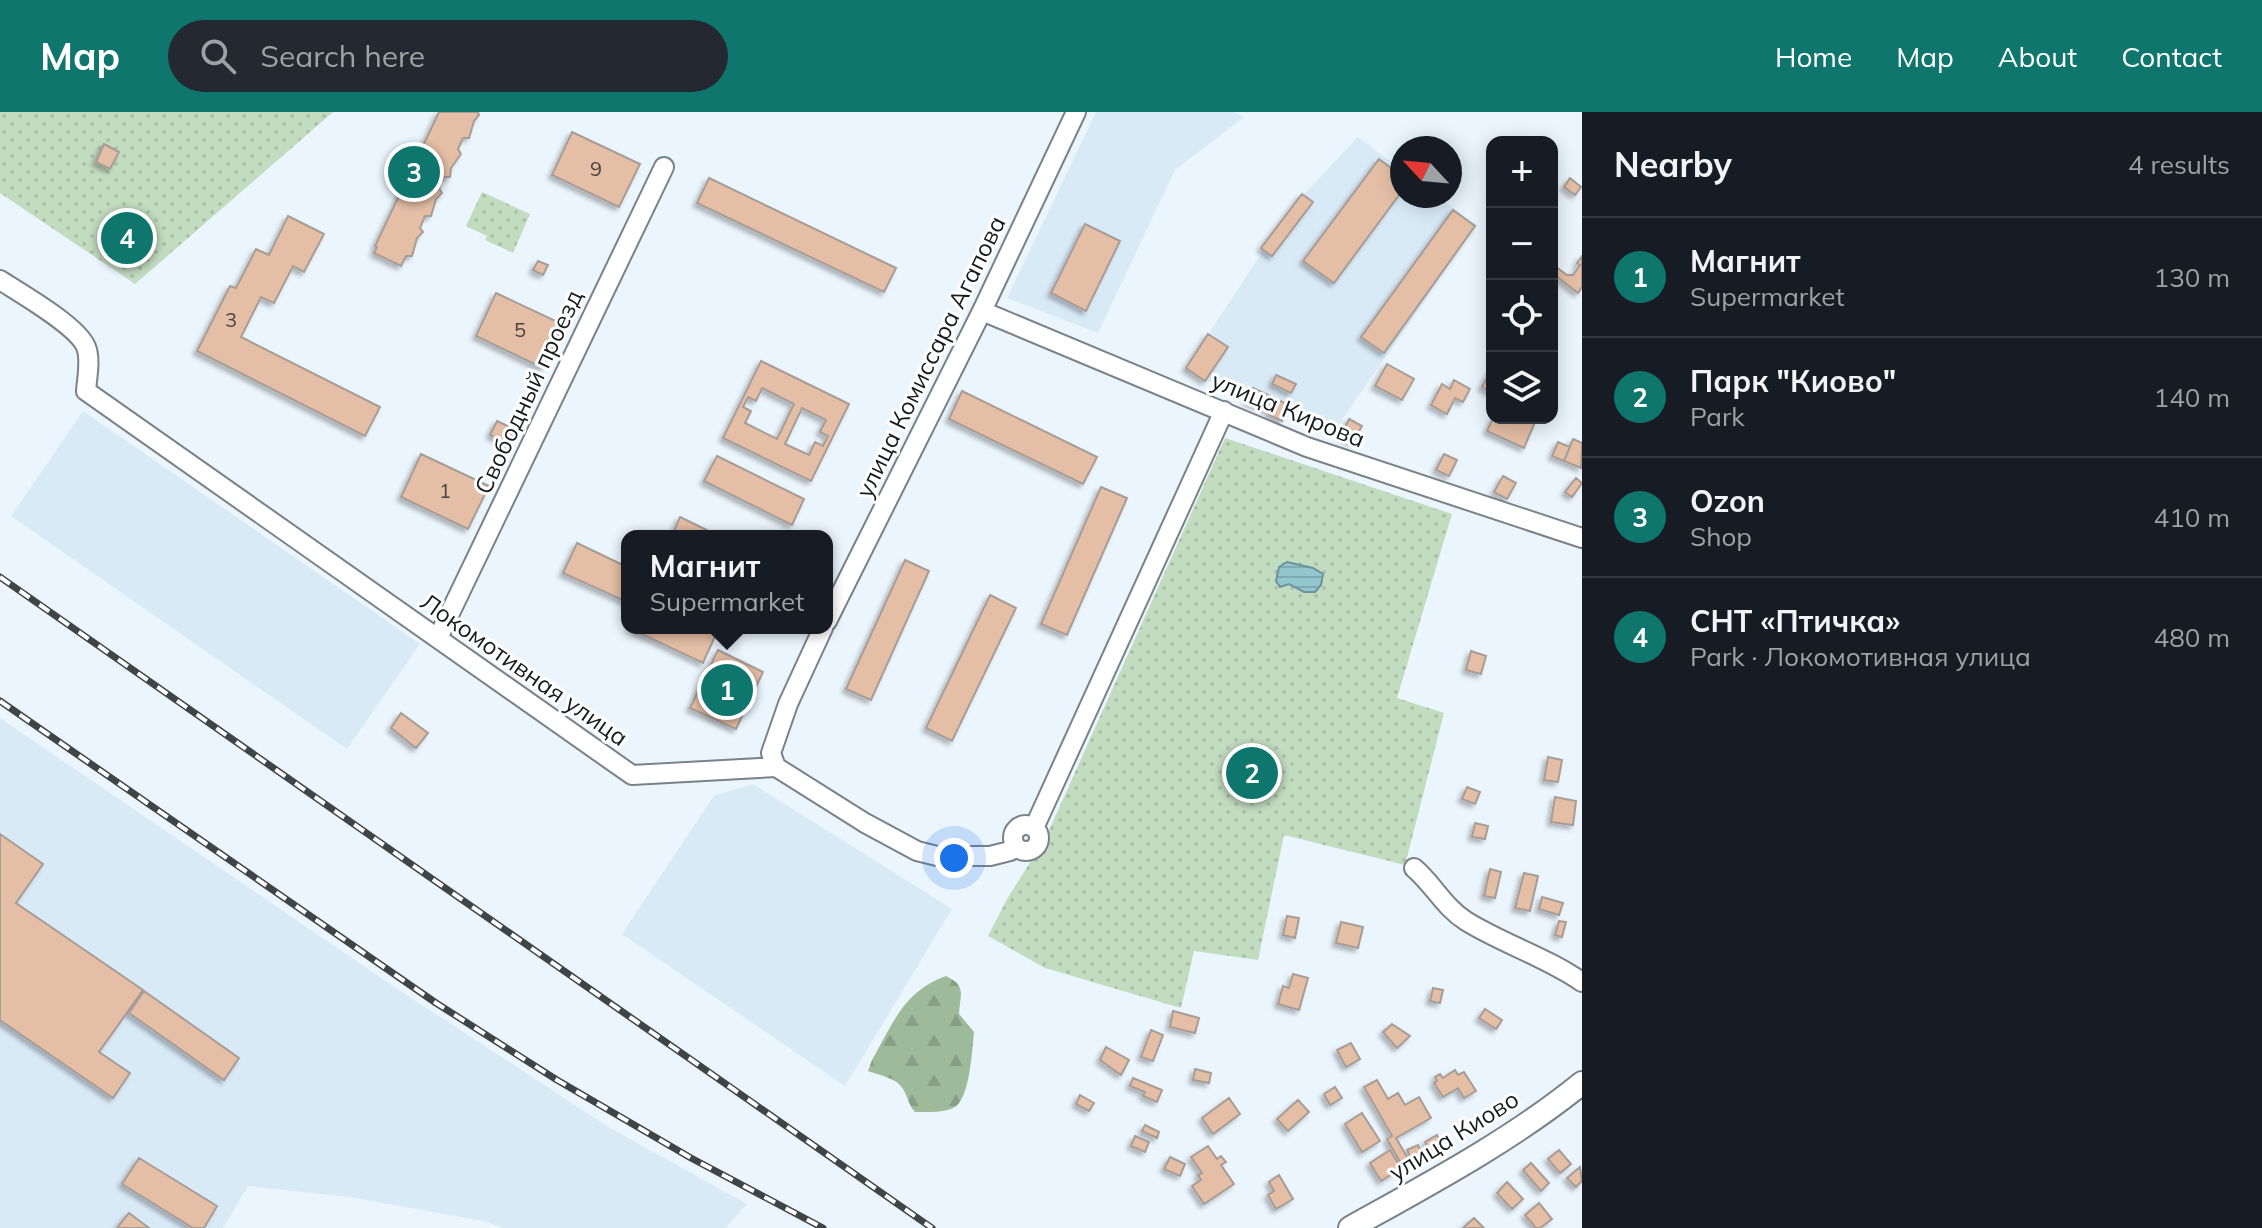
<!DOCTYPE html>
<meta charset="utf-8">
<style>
:root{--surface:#171b24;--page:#242831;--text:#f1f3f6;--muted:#9ea1a6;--line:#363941;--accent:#0f766e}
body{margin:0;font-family:Mulish,sans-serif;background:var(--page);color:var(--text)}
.controls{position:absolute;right:24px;top:24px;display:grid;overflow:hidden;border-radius:16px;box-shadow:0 4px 20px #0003}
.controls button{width:72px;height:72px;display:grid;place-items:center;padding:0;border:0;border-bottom:2px solid var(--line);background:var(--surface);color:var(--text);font:40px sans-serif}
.compass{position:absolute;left:1390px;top:24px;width:72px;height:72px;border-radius:50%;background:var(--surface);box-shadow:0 4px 20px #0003;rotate:296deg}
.you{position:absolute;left:954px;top:746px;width:28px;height:28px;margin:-20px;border:6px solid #fff;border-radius:50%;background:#1a73e8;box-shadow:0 0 0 12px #1a73e833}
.badge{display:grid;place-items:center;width:52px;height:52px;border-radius:50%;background:var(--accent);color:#fff;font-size:26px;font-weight:700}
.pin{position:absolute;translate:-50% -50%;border:4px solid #fff;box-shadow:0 2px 8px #0006}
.popup{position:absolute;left:621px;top:418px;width:212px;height:104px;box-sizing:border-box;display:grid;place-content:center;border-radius:16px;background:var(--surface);filter:drop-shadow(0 2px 6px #0005);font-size:26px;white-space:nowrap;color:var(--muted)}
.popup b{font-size:30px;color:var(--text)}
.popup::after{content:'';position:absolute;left:50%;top:100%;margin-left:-16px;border:16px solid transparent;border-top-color:var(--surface)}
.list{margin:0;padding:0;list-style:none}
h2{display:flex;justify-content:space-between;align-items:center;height:104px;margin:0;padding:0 32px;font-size:34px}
h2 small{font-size:26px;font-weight:400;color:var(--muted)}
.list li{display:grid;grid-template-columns:52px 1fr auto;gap:24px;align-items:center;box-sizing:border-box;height:120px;padding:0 32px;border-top:2px solid var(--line)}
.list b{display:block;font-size:30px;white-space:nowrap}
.list p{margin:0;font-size:26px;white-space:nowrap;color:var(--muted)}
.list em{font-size:26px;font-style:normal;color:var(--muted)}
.icon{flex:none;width:44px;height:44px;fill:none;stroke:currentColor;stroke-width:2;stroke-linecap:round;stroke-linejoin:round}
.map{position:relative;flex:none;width:1582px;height:1116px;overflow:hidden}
header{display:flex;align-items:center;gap:48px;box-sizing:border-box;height:112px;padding:0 40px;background:var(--accent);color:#fff}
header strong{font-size:38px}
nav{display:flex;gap:44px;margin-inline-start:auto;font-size:28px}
.search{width:560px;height:72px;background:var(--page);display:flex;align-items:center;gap:20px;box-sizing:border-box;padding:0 28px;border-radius:44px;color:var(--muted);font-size:30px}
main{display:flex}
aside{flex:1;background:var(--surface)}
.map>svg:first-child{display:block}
.built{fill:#d9eaf7}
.forest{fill:url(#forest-firs)}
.park{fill:url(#park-dots)}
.water{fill:url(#water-rules);stroke:#6e939a;stroke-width:2}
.building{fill:#e4bea5;stroke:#a79d96;stroke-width:2;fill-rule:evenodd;filter:url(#shadow)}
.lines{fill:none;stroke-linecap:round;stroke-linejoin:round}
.minor-casing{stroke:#798189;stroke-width:22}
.major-casing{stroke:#798189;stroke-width:26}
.minor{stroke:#fff;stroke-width:18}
.major{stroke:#fff;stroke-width:22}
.rail-casing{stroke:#3f4447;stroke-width:7}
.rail{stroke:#fff;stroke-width:4;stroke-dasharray:12;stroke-linecap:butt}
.labels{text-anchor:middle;stroke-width:6;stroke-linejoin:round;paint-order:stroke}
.number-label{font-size:20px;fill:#4a443f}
.street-label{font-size:24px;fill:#171b1d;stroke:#fff}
</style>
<header>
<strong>Map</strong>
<div class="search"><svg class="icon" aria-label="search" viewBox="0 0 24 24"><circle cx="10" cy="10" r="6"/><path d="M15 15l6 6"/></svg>Search here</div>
<nav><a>Home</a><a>Map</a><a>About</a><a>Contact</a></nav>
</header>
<main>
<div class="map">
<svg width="1582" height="1116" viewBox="0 0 1582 1116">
<defs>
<pattern id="forest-firs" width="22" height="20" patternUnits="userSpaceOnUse" patternTransform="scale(2)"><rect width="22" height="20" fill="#9dbb9b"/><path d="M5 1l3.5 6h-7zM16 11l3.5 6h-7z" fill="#86a085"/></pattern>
<pattern id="park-dots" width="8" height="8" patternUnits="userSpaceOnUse" patternTransform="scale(2)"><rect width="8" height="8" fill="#c2dcc0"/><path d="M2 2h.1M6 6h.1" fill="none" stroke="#a6bca5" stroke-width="1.8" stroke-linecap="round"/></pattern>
<pattern id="water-rules" width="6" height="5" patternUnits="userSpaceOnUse" patternTransform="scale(2)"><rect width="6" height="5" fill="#93c7cf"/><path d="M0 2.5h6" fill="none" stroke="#7eaab1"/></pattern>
<filter id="shadow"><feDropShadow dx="-3.5" dy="3.5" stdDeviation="2" flood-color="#0004"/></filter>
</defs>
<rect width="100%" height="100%" fill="#ebf5fd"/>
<!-- built -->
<path class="built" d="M1096 0H1234L1244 5 1175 58 1098 221 1007 186Z
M1358 25 1402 58V84H1437L1477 113 1332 322 1184 259 1292 95Z
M83 299 420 532 347 637 11 404Z
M0 606 396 876 610 1016 747 1092 725 1116H503L484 1109 349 1085 248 1074 223 1116H0Z
M753 672 952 797 845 974 622 822 714 684Z"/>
<!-- forest -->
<path class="forest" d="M946 864C967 874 960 882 959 902L974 920C972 938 970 989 953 996 942 1001 926 1000 915 1000 908 992 908 985 903 977 897 966 879 963 868 959L872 948C894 910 903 880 946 864Z"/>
<!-- park -->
<path class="park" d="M0 0H333L135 172 0 81Z
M482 80 530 102 513 141 485 128 487 124 466 114Z
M1225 326 1452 402 1397 586 1444 601 1405 753 1284 723 1258 848 1194 839 1181 896 1045 856 988 824 1007 787 1046 725Z"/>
<!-- water -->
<path class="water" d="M1287 450 1313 456 1323 462 1321 473 1315 480H1304L1289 472 1280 475 1276 469 1279 455Z"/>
<!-- building -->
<path class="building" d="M439 0H478L479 3 474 9 469 26H463L458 37 461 42 451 56 450 65H444L439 76 442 81 436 87 431 104H425L420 116 423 120 417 126 412 144H406L401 154 374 141 377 135 375 134Z
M572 20 640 52 619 95 552 63Z
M104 32 119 40 110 57 96 50Z
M1379 47 1402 64V79L1334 171 1303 149Z
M709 66 896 156 884 180 697 91Z
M1570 66 1581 75 1575 83 1564 75Z
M1302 82 1313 90 1272 144 1261 136Z
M1453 98 1475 114 1384 241 1361 225Z
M288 104 324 122 304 160 293 154 274 191 261 185 241 225 380 295 365 324 197 239 230 174 236 176 256 137 269 143Z
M1085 112 1120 129 1086 199 1051 181Z
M1582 144V175L1578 181 1552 161 1556 155 1567 163H1573L1580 153 1577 151Z
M538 149 548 153 543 163 533 158Z
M496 181 564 213 543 256 476 224Z
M1208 222 1228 235 1205 269 1186 256Z
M761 249 849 292 811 369 723 326ZM762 276 794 292 777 327 745 311 751 299 743 295 748 285 756 289ZM802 296 826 308 820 320 828 324 823 334 815 330 809 343 785 332Z
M1387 252 1414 267 1402 288 1375 274Z
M1492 257V281L1482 275Z
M1276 263 1296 272 1291 281 1272 272Z
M1454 268 1470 277 1463 290 1455 286 1447 302 1431 293 1442 272 1450 277Z
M1253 276 1289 293 1282 309 1269 303 1271 299 1247 289Z
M962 279 1097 345 1083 372 949 307Z
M1493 306H1525L1535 310 1524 336 1487 319Z
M1349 307 1362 314 1353 330 1341 324Z
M497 309 516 318 509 332 490 323Z
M1573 327 1582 331 1581 356 1564 349Z
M1558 330 1570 335 1564 349 1552 344Z
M421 342 489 374 468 417 401 385Z
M1444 342 1457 348 1449 364 1436 358Z
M717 344 804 387 792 413 704 369Z
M1503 364 1516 371 1507 387 1494 380Z
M1576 366 1582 371 1572 385 1565 380Z
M1101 375 1127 386 1067 523 1041 512Z
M680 405 719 424H672Z
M577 431 627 455V490L563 461Z
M905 448 929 459 871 588 846 577Z
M990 483 1016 496 952 629 926 616Z
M629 516H703L716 522 703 551Z
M718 538 763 560 736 617 690 596Z
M1471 539 1486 544 1481 562 1466 558Z
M401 601 428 621 416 636 391 616Z
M1548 645 1562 648 1558 670 1544 668Z
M1467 675 1480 680 1475 692 1462 687Z
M1555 685 1576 689 1573 713 1551 710Z
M1475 711 1488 714 1485 727 1472 725Z
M0 722 43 752 16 791 143 878 99 940 130 961 113 986 0 908Z
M1490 757 1501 760 1495 786 1484 784Z
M1524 761 1538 764 1530 799 1515 796Z
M1542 785 1563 791 1559 803 1539 797Z
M1287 804 1299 806 1295 826 1283 823Z
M1559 809 1566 810 1562 825 1555 823Z
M1341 810 1363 815 1358 836 1336 831Z
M1293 862 1308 866 1299 898 1278 892 1283 874 1289 876Z
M1433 876 1443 878 1440 891 1430 889Z
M144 879 239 946 224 968 129 901Z
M1485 897 1502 908 1496 917 1479 906Z
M1173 899 1199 906 1195 921 1170 915Z
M1392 912 1410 924 1397 936 1383 920Z
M1151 918 1163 923 1153 949 1141 945Z
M1351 931 1360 947 1346 955 1337 938Z
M1106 935 1129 948 1121 963 1100 948Z
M1195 957 1211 961 1209 971 1193 968Z
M1455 958 1458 963 1464 960 1476 979 1464 986 1458 976 1443 985 1434 971 1437 969 1435 965 1440 962 1443 966Z
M1133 966 1162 978 1157 990 1143 984 1145 980 1130 974Z
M1377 968 1388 987 1398 981 1405 993 1419 985 1431 1006 1396 1026 1410 1050 1403 1055 1387 1027 1392 1024 1364 975Z
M1335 975 1342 986 1330 993 1324 982Z
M1080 983 1094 991 1089 999 1076 992Z
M1229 986 1240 1002 1213 1022 1202 1006Z
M1298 988 1309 1000 1288 1019 1277 1007Z
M1362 1001 1380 1029 1362 1040 1345 1012Z
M1145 1013 1159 1020 1157 1026 1142 1019Z
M1437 1023 1442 1033 1430 1039 1425 1030Z
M1135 1024 1149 1030 1145 1040 1131 1034Z
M1418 1033 1423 1044 1413 1050 1407 1038Z
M1208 1034 1217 1047 1221 1044 1226 1050 1221 1053 1234 1072 1204 1092 1192 1074 1201 1068 1198 1063 1202 1061 1191 1045Z
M1390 1038 1401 1056 1381 1069 1370 1051Z
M1559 1038 1571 1052 1560 1061 1548 1047Z
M1170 1045 1185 1052 1180 1064 1164 1057Z
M139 1046 217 1094 204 1116H193L122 1072Z
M1531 1051 1549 1071 1541 1079 1523 1058Z
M1580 1055 1582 1069 1576 1075 1567 1066Z
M1279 1063 1293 1087 1276 1097 1268 1083 1274 1079 1269 1070Z
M1507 1070 1523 1087 1512 1097 1497 1081Z
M1539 1091 1552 1107 1540 1116H1536L1525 1103Z
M129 1101 149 1116H117Z
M1474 1106 1484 1116H1463Z"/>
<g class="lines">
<defs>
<path id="minor" d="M0 168C20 181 78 214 86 235 91 247 87 266 86 279L632 663 776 655 865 711 917 739 937 744H990L1010 739 1016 735
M982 199 1307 335 1582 426
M827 509 982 199 1076 0
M438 526 664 55
M776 655 771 641 788 592 823 516
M1013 726a13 13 0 1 1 26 0a13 13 0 1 1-26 0Z
M1034 716 1224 299
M1414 756C1433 772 1444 795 1466 809 1503 832 1546 845 1582 870"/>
<path id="major" d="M1350 1116C1429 1072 1512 1028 1582 971"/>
</defs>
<!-- minor casing -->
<use href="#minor" class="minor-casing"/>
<!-- major casing -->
<use href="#major" class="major-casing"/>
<!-- minor -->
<use href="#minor" class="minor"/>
<!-- major -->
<use href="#major" class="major"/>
<defs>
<path id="rail" d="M0 465 932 1116
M0 589 436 891 557 968 691 1046 823 1116"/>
</defs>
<!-- rail casing -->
<use href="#rail" class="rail-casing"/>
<!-- rail -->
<use href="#rail" class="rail"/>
</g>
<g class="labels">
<!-- number labels -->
<g class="number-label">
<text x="596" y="64">9</text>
<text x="231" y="215">3</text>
<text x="520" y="225">5</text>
<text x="445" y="386">1</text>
</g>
<!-- street labels -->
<g class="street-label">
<text transform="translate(931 245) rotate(-64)" y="8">улица Комиссара Агапова</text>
<text transform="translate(529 280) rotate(-65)" y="8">Свободный проезд</text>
<text transform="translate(1288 298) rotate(22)" y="8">улица Кирова</text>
<text transform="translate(524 558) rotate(35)" y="8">Локомотивная улица</text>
<text transform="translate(1454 1024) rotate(-32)" y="8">улица Киово</text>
</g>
</g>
</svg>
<div class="controls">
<button>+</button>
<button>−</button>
<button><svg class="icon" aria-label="locate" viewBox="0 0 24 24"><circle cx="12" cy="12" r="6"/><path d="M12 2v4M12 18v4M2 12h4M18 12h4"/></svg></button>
<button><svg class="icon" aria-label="layers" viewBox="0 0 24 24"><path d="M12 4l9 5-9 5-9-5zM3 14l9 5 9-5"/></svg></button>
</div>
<svg class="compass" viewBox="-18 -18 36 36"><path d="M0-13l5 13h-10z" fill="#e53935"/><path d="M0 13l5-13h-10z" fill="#9ea1a6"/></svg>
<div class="you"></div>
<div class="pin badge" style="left:727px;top:578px">1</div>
<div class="popup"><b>Магнит</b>Supermarket</div>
<div class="pin badge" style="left:1252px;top:661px">2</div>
<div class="pin badge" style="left:414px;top:60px">3</div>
<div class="pin badge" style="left:127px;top:126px">4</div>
</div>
<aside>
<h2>Nearby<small>4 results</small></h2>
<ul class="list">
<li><span class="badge">1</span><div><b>Магнит</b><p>Supermarket</p></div><em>130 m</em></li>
<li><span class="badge">2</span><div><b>Парк &quot;Киово&quot;</b><p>Park</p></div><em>140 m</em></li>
<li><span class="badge">3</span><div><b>Ozon</b><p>Shop</p></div><em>410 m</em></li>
<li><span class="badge">4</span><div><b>СНТ «Птичка»</b><p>Park · Локомотивная улица</p></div><em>480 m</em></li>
</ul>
</aside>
</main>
